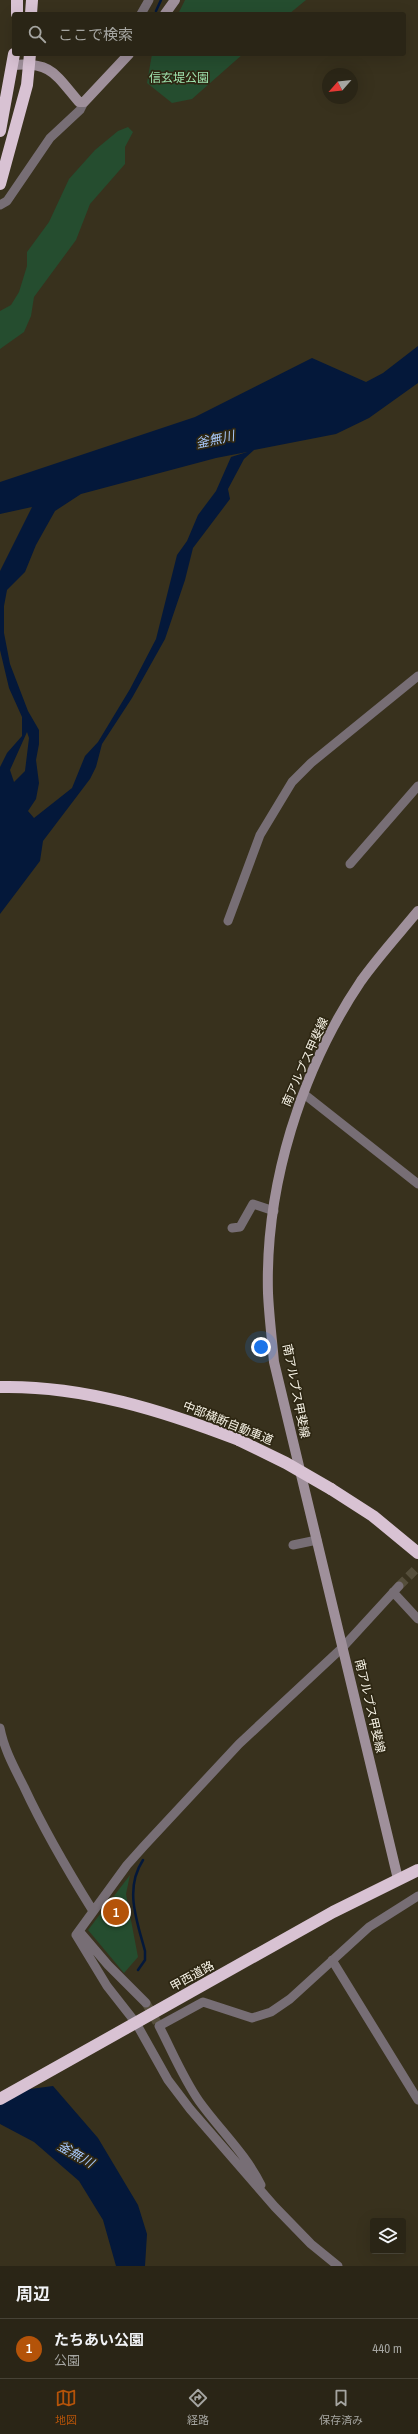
<!DOCTYPE html>
<html lang="ja">
<meta charset="utf-8">
<style>
:root{--surface:#2a2516;--page:#363123;--text:#f1f3f6;--muted:#a5a5a1;--line:#464235;--accent:#b45309}
body{margin:0;font-family:"Archivo Narrow","Noto Sans JP",sans-serif;background:var(--page);color:var(--text)}
.controls{position:absolute;right:12px;bottom:12px;display:grid;overflow:hidden;border-radius:4px;box-shadow:0 4px 16px #0002}
.controls button{width:36px;height:36px;display:grid;place-items:center;padding:0;border:0;border-bottom:1px solid var(--line);background:var(--surface);color:var(--text);font:20px sans-serif}
.compass{position:absolute;left:322px;top:68px;width:36px;height:36px;border-radius:50%;background:var(--surface);box-shadow:0 4px 16px #0002;rotate:242deg}
.you{position:absolute;left:261px;top:1347px;width:14px;height:14px;margin:-10px;border:3px solid #fff;border-radius:50%;background:#1a73e8;box-shadow:0 0 0 6px #1a73e833}
.badge{display:grid;place-items:center;width:26px;height:26px;border-radius:50%;background:var(--accent);color:#fff;font-size:13px;font-weight:700}
.pin{position:absolute;translate:-50% -50%;border:2px solid #fff;box-shadow:0 1px 4px #0006}
.list{margin:0;padding:0;list-style:none}
h2{display:flex;justify-content:space-between;align-items:center;height:52px;margin:0;padding:0 16px;font-size:17px}
h2 small{font-size:13px;font-weight:400;color:var(--muted)}
.list li{display:grid;grid-template-columns:26px 1fr auto;gap:12px;align-items:center;box-sizing:border-box;height:60px;padding:0 16px;border-top:1px solid var(--line)}
.list b{display:block;font-size:15px;white-space:nowrap}
.list p{margin:0;font-size:13px;white-space:nowrap;color:var(--muted)}
.list em{font-size:13px;font-style:normal;color:var(--muted)}
.icon{flex:none;width:22px;height:22px;fill:none;stroke:currentColor;stroke-width:2;stroke-linecap:round;stroke-linejoin:round}
.map{position:relative;flex:none;width:418px;height:2266px;overflow:hidden}
.search{position:absolute;background:var(--surface);box-shadow:0 4px 16px #0002;left:12px;right:12px;top:12px;height:44px;display:flex;align-items:center;gap:10px;box-sizing:border-box;padding:0 14px;border-radius:4px;color:var(--muted);font-size:15px}
.sheet{height:112px;background:var(--surface)}
nav{display:flex;justify-content:space-around;align-items:center;box-sizing:border-box;height:56px;border-top:1px solid var(--line);background:var(--surface);font-size:11px;color:var(--muted)}
nav a{display:grid;justify-items:center;gap:2px}
nav .on{color:var(--accent)}
.map>svg:first-child{display:block}
.green{fill:#254d2f}
.water{fill:#04183a;fill-rule:evenodd}
.lines{fill:none;stroke-linecap:round;stroke-linejoin:round}
.stream{stroke:#04183a;stroke-width:2.5}
.street-tunnel{stroke:#554e3b;stroke-width:9;stroke-dasharray:9 4.5;stroke-linecap:butt}
.street{stroke:#776e75;stroke-width:9}
.secondary{stroke:#9f909b;stroke-width:10}
.highway{stroke:#d8c2d3;stroke-width:12}
.highway-bridge{stroke:#d8c2d3;stroke-width:12}
.labels{text-anchor:middle;stroke-width:3.5;stroke-linejoin:round;paint-order:stroke}
.park-label{font-size:12px;fill:#9fe4af;stroke:#2e2713}
.street-label{font-size:12px;fill:#f8f4e7;stroke:#2e2713}
.water-label{font-size:13px;font-style:italic;fill:#a7c8fb;stroke:#2e2713}
</style>
<div class="map">
<svg width="418" height="2266" viewBox="0 0 418 2266">
<rect width="100%" height="100%" fill="#38311d"/>
<!-- green -->
<path class="green" d="M185 0H306L289 14H178Z
M152 54H243L192 99 172 103 147 83Z
M128 127 133 132 125 147V164L90 204 76 240 34 297 31 316 24 332 0 349V311L11 305 19 292 27 266V252L49 222 69 179 95 150 118 131Z
M130 1875 126 1894 138 1957 124 1973 88 1930Z"/>
<!-- water -->
<path class="water" d="M418 346V383L369 418 336 434 254 450 244 459 228 489 230 499 193 548 185 580 165 639 132 698 102 744 96 767 90 779 43 841 40 861 0 914V767L7 753 22 736V717L9 688 0 650V571L32 507 0 514V482L195 417 312 358 366 382 383 373ZM247 452 231 457 216 491 198 515 187 541 177 555 156 639 130 689 98 742 85 756 72 788 34 818 28 811 36 799 39 783 36 760 39 744V730L28 711 10 664 4 633V606L7 590 25 572 36 545 55 511 81 494 216 458ZM27 732 29 738 25 771 14 782 10 770Z
M53 2086 98 2138 138 2205 147 2234 145 2266H116L103 2220 79 2181 34 2142 0 2124V2093Z"/>
<g class="lines">
<!-- stream -->
<path class="stream" d="M156 11 161 0
M138 1970 145 1960V1951C137 1921 124 1889 143 1860"/>
<!-- street-tunnel -->
<path class="street-tunnel" d="M399 1586 418 1567
M146 2003 159 2026"/>
<!-- street -->
<path class="street" d="M141 14 149 0
M0 205 7 201 50 138 80 110 84 102
M350 864 418 786
M228 921 260 835 292 782 311 763 418 676
M304 1094 418 1184
M232 1228 240 1227 253 1204 274 1211
M293 1545 317 1540
M393 1592 418 1619
M0 1728C4 1749 14 1767 24 1787 44 1830 68 1871 93 1911
M79 1931 108 1965 146 2003
M332 1960 418 2100
M261 2185C246 2154 219 2129 199 2101 183 2078 172 2051 159 2026L203 2002 252 2018 271 2012 290 1999 369 1927 418 1896
M338 2266 311 2244 275 2207 190 2109 168 2080 136 2023 107 1986 76 1935 127 1865 144 1846 239 1744 343 1647 399 1586"/>
<!-- secondary -->
<path class="secondary" d="M165 14 175 0
M13 65C52 62 55 74 79 102H84L129 54
M398 1879 274 1362C272 1339 269 1316 268 1293 265 1186 301 1070 361 981 378 957 399 934 418 911"/>
<!-- highway -->
<path class="highway" d="M17 0V14
M31 14 32 0
M0 131 14 54
M0 184 27 85 30 54
M0 1387C82 1385 164 1411 239 1440
M331 1489 373 1516 418 1553
M0 2099 333 1912 418 1870"/>
<!-- highway-bridge -->
<path class="highway-bridge" d="M239 1440 286 1463 331 1489"/>
</g>
<g class="labels">
<!-- park labels -->
<g class="park-label">
<text x="179" y="82">信玄堤公園</text>
</g>
<!-- street labels -->
<g class="street-label">
<text transform="translate(305 1062) rotate(-66)" y="4">南アルプス甲斐線</text>
<text transform="translate(296 1391) rotate(79)" y="4">南アルプス甲斐線</text>
<text transform="translate(228 1423) rotate(22)" y="4">中部横断自動車道</text>
<text transform="translate(370 1706) rotate(77)" y="4">南アルプス甲斐線</text>
<text transform="translate(192 1976) rotate(-29)" y="4">甲西道路</text>
</g>
<!-- water labels -->
<g class="water-label">
<text transform="translate(215 439) rotate(-12)" y="5">釜無川</text>
<text transform="translate(76 2154) rotate(30)" y="5">釜無川</text>
</g>
</g>
</svg>
<div class="controls">
<button><svg class="icon" aria-label="layers" viewBox="0 0 24 24"><path d="M12 4l9 5-9 5-9-5zM3 14l9 5 9-5"/></svg></button>
</div>
<svg class="compass" viewBox="-18 -18 36 36"><path d="M0-13l5 13h-10z" fill="#e53935"/><path d="M0 13l5-13h-10z" fill="#a5a5a1"/></svg>
<div class="you"></div>
<div class="pin badge" style="left:116px;top:1912px">1</div>
<div class="search"><svg class="icon" aria-label="search" viewBox="0 0 24 24"><circle cx="10" cy="10" r="6"/><path d="M15 15l6 6"/></svg>ここで検索</div>
</div>
<section class="sheet">
<h2>周辺<small></small></h2>
<ul class="list">
<li><span class="badge">1</span><div><b>たちあい公園</b><p>公園</p></div><em>440 m</em></li>
</ul>
</section>
<nav>
<a class="on"><svg class="icon" aria-label="map" viewBox="0 0 24 24"><path d="M3 6l6-2 6 2 6-2v14l-6 2-6-2-6 2zM9 4v14M15 6v14"/></svg>地図</a>
<a><svg class="icon" aria-label="directions" viewBox="0 0 24 24"><path d="M12 3l9 9-9 9-9-9zM9 14v-3h6M13 9l2 2-2 2"/></svg>経路</a>
<a><svg class="icon" aria-label="saved" viewBox="0 0 24 24"><path d="M7 4h10v16l-5-4-5 4z"/></svg>保存済み</a>
</nav>
